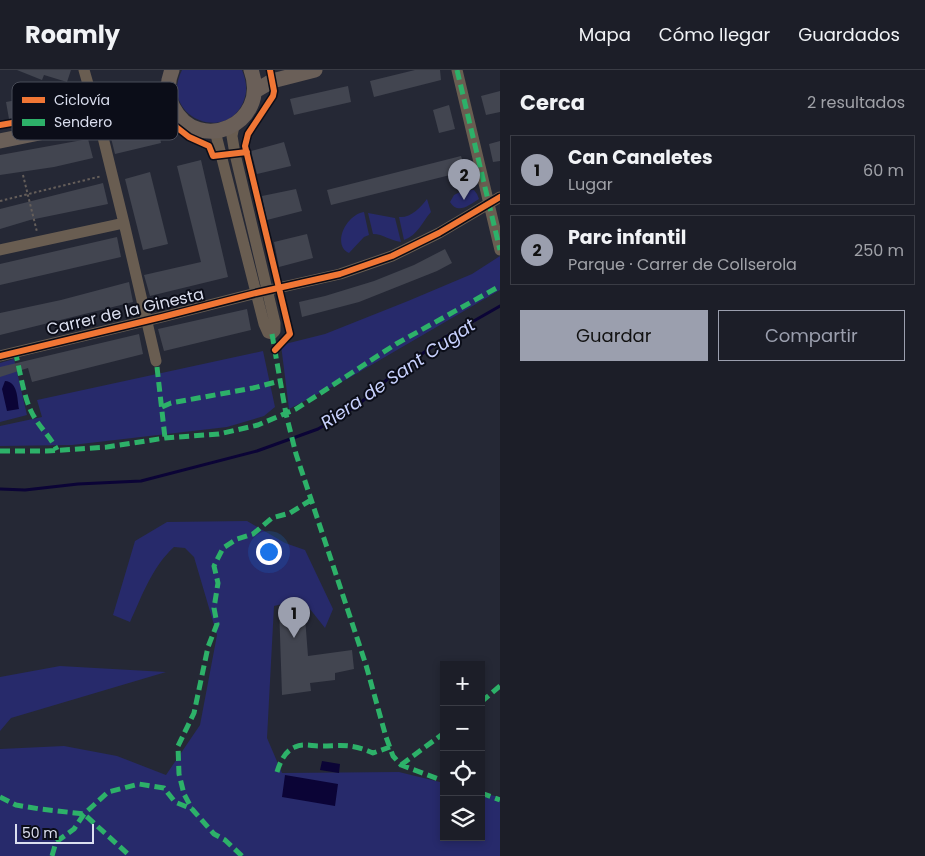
<!DOCTYPE html>
<html lang="es">
<meta charset="utf-8">
<style>
:root{--surface:#1c1e28;--page:#252730;--text:#f1f3f6;--muted:#a0a2a8;--line:#3a3c45;--accent:#9b9fae}
body{margin:0;font-family:Poppins,sans-serif;background:var(--page);color:var(--text)}
.controls{position:absolute;right:15px;bottom:15px;display:grid;overflow:hidden;border-radius:0px;box-shadow:0 2px 8px #0003}
.controls button{width:45px;height:45px;display:grid;place-items:center;padding:0;border:0;border-bottom:1px solid var(--line);background:var(--surface);color:var(--text);font:25px sans-serif}
.scale{position:absolute;left:15px;bottom:12px;width:79px;box-sizing:border-box;padding-left:5px;border:2px solid #dbdfef;border-top:0;font-size:14px;line-height:18px;white-space:nowrap;color:#dbdfef;-webkit-text-stroke:4px #0b0d18;paint-order:stroke}
.you{position:absolute;left:268px;top:481px;width:18px;height:18px;margin:-12px;border:4px solid #fff;border-radius:50%;background:#1a73e8;box-shadow:0 0 0 8px #1a73e833}
.badge{display:grid;place-items:center;width:32px;height:32px;border-radius:50%;background:var(--accent);color:#111;font-size:16px;font-weight:700}
.pin{position:absolute;translate:-50% -41px;filter:drop-shadow(0 1px 2px #0008)}
.pin::after{content:'';position:absolute;top:26px;width:18px;height:15px;background:inherit;clip-path:polygon(0 0,100% 0,50% 100%)}
.list{margin:0;padding:0;list-style:none}
h2{display:flex;justify-content:space-between;align-items:center;height:65px;margin:0;padding:0 20px;font-size:21px}
h2 small{font-size:16px;font-weight:400;color:var(--muted)}
.list li{display:grid;grid-template-columns:32px 1fr auto;gap:15px;align-items:center;box-sizing:border-box;height:70px;margin:0 10px 10px;padding:0 10px;border:1px solid var(--line);border-radius:0px}
.list b{display:block;font-size:19px;white-space:nowrap}
.list p{margin:0;font-size:16px;white-space:nowrap;color:var(--muted)}
.list em{font-size:16px;font-style:normal;color:var(--muted)}
.actions{display:flex;gap:10px;padding:15px 20px}
.actions a{flex:1;padding:11px 0;border:1px solid var(--accent);border-radius:0px;text-align:center;font-size:18px;color:var(--accent)}
.actions .main{background:var(--accent);color:#111}
.icon{flex:none;width:28px;height:28px;fill:none;stroke:currentColor;stroke-width:2;stroke-linecap:round;stroke-linejoin:round}
.map{position:relative;flex:none;width:500px;height:786px;overflow:hidden}
header{display:flex;align-items:center;gap:30px;box-sizing:border-box;height:70px;padding:0 25px;background:var(--surface);border-bottom:1px solid var(--line)}
header strong{font-size:24px}
nav{display:flex;gap:28px;margin-inline-start:auto;font-size:18px}
main{display:flex}
aside{flex:1;background:var(--surface)}
.map>svg:first-child{display:block}
.green{fill:#272a6b}
.water{fill:#0b0436}
.lines{fill:none;stroke-linecap:round;stroke-linejoin:round}
.stream{stroke:#0b0436;stroke-width:3}
.building{fill:#424550}
.path{stroke:#655e5a;stroke-width:2;stroke-dasharray:2.5 2.5;stroke-linecap:butt}
.minor{stroke:#695d51;stroke-width:11}
.major{stroke:#6a5f58;stroke-width:15}
.quiet{stroke:#2db169;stroke-width:5;stroke-dasharray:10 5;stroke-linecap:butt}
.cycleway-casing{stroke:#0b0d18;stroke-width:9}
.cycleway{stroke:#f07635;stroke-width:6}
.labels{text-anchor:middle;stroke-width:4;stroke-linejoin:round;paint-order:stroke}
.street-label{font-size:16px;fill:#dbdfef;stroke:#0b0d18}
.water-label{font-size:18px;font-style:italic;fill:#c8d1fd;stroke:#0b0d18}
.key{fill:#0b0d18;stroke:#494c58;stroke-width:1}
.key-label{font-size:14px;fill:#dbdfef}
</style>
<header>
<strong>Roamly</strong>
<nav><a>Mapa</a><a>Cómo llegar</a><a>Guardados</a></nav>
</header>
<main>
<div class="map">
<svg width="500" height="786" viewBox="0 0 500 786">
<rect width="100%" height="100%" fill="#252835"/>
<!-- green -->
<path class="green" d="M182 0H242C246 10 248 20 244 30 228 75 158 47 182 0Z
M464 120H474L477 124 479 129C469 135 458 145 450 132L454 125Z
M427 129 431 142C422 152 418 165 404 170L399 147C411 148 420 138 427 129Z
M364 142 369 165 364 167 349 183C332 176 345 145 364 142Z
M368 143 395 148 401 172C391 171 383 164 373 164Z
M500 186V220L349 308 289 339 281 275 325 264 408 231 472 204Z
M263 281 275 337 264 346 227 357 72 375 0 376V356L42 347 37 330Z
M14 289 27 345 0 352V293Z
M247 451 285 473 305 480 333 539 325 558 302 529 274 536 267 668 282 703 399 702 444 713V767H481V723L500 727V786H0V679L64 676 117 686 166 705 200 655 217 565 194 487 185 478 174 477C152 497 142 526 130 552L113 545 135 471 167 452Z
M60 596 166 602 11 648 0 661V607Z"/>
<!-- water -->
<path class="water" d="M5 311C18 312 17 328 19 339L7 341 2 319Z
M322 691 340 694 339 703 320 700Z
M285 705 338 714 335 736 282 727Z"/>
<g class="lines">
<!-- stream -->
<path class="stream" d="M0 419 25 420 78 414 141 411 257 381 318 359 358 335 390 307 444 268 500 236"/>
</g>
<!-- building -->
<path class="building" d="M17 0H71L67 12 44 5 42 10Z
M415 0H440L441 10 374 27 370 11Z
M348 16 351 32 294 45 290 29Z
M79 18 82 35 9 49 6 32Z
M500 21V42L486 45 481 26Z
M449 35 455 59 439 63 433 40Z
M157 53 161 73 115 84 110 64Z
M88 69 93 88 54 97 0 105V85Z
M500 71V91L493 92 489 74Z
M284 72 291 96 257 104 251 81Z
M461 86 466 101 331 135 327 120Z
M201 90 228 207 150 226 144 205 201 192 177 96Z
M150 102 168 174 143 180 125 109Z
M103 113 108 134 30 150 0 159V139Z
M296 119 302 141 267 150 262 126Z
M307 164 313 188 279 197 274 172Z
M117 167 121 187 0 215V194Z
M445 179 452 193 437 201 359 232 302 247 299 232 325 226 374 211 414 195Z
M129 212 133 232 0 265V243L61 230Z
M247 239 251 260 164 281 158 259Z
M139 264 143 284 32 312 28 298 0 307V297Z
M304 534 308 586 352 580 354 599 335 603V610L310 613 311 621 282 625 279 536Z"/>
<g class="lines">
<!-- path -->
<path class="path" d="M23 105 37 162
M0 131 102 106"/>
<!-- minor -->
<path class="minor" d="M84 0 96 42
M457 0 500 180
M99 51 124 153 156 291
M215 61 264 254 268 263 272 264 275 261V253L235 84 232 66 234 56
M0 180 124 153
M0 286 162 247 256 223 340 204 392 186 439 163 500 127"/>
<!-- major -->
<path class="major" d="M172 0C167 12 167 25 173 37 198 86 271 54 251 0
M255 21 272 11 315 0
M131 33 152 27 168 16
M0 71 79 55 141 40 162 38 176 42"/>
<!-- quiet -->
<path class="quiet" d="M457 0 500 180
M272 264 286 344 296 384 366 595 386 667 393 686 401 695 444 711
M15 281C20 300 23 324 31 341 38 356 50 366 57 380
M157 297 165 368
M162 337 171 333 253 318 280 311
M0 381H47L107 377 165 368 219 364 258 355 296 339 396 274 500 216
M481 632 500 616
M401 695 444 663
M277 702C280 692 285 681 295 677 303 673 311 676 319 676 343 676 350 673 373 683L390 677
M481 723 500 730
M0 727 16 735 40 739 84 744 130 786
M52 786 56 772 74 759 84 744 108 722 139 714 164 718 175 732 192 739
M242 786 225 770 214 764 192 739 184 724 179 704 178 676 194 643 208 577 217 554 214 538 218 513 214 496 223 478 237 469 253 464 272 448 290 443 311 430"/>
<defs>
<path id="cycleway" d="M270 0 274 21 273 26 248 64 245 76 290 264 275 280
M0 55 76 42 81 65 156 47 166 49 189 67 209 76 213 86 247 82
M0 286 162 247 256 223 340 204 392 186 439 163 500 127"/>
</defs>
<!-- cycleway casing -->
<use href="#cycleway" class="cycleway-casing"/>
<!-- cycleway -->
<use href="#cycleway" class="cycleway"/>
</g>
<g class="labels">
<!-- street labels -->
<g class="street-label">
<text transform="translate(125 241) rotate(-13)" y="6">Carrer de la Ginesta</text>
</g>
<!-- water labels -->
<g class="water-label">
<text transform="translate(398 304) rotate(-34)" y="6">Riera de Sant Cugat</text>
</g>
</g>
<!-- legend -->
<rect x="12" y="12" width="166" height="58" rx="8" class="key"/>
<rect x="22" y="27" width="23" height="6" fill="#f07635"/>
<rect x="22" y="49" width="23" height="7" fill="#2db169"/>
<g class="key-label">
<text x="54" y="35">Ciclovía</text>
<text x="54" y="57">Sendero</text>
</g>
</svg>
<div class="controls">
<button>+</button>
<button>−</button>
<button><svg class="icon" aria-label="locate" viewBox="0 0 24 24"><circle cx="12" cy="12" r="6"/><path d="M12 2v4M12 18v4M2 12h4M18 12h4"/></svg></button>
<button><svg class="icon" aria-label="layers" viewBox="0 0 24 24"><path d="M12 4l9 5-9 5-9-5zM3 14l9 5 9-5"/></svg></button>
</div>
<div class="scale">50 m</div>
<div class="you"></div>
<div class="pin badge" style="left:294px;top:568px">1</div>
<div class="pin badge" style="left:464px;top:130px">2</div>
</div>
<aside>
<h2>Cerca<small>2 resultados</small></h2>
<ul class="list">
<li><span class="badge">1</span><div><b>Can Canaletes</b><p>Lugar</p></div><em>60 m</em></li>
<li><span class="badge">2</span><div><b>Parc infantil</b><p>Parque · Carrer de Collserola</p></div><em>250 m</em></li>
</ul>
<div class="actions"><a class="main">Guardar</a><a>Compartir</a></div>
</aside>
</main>
